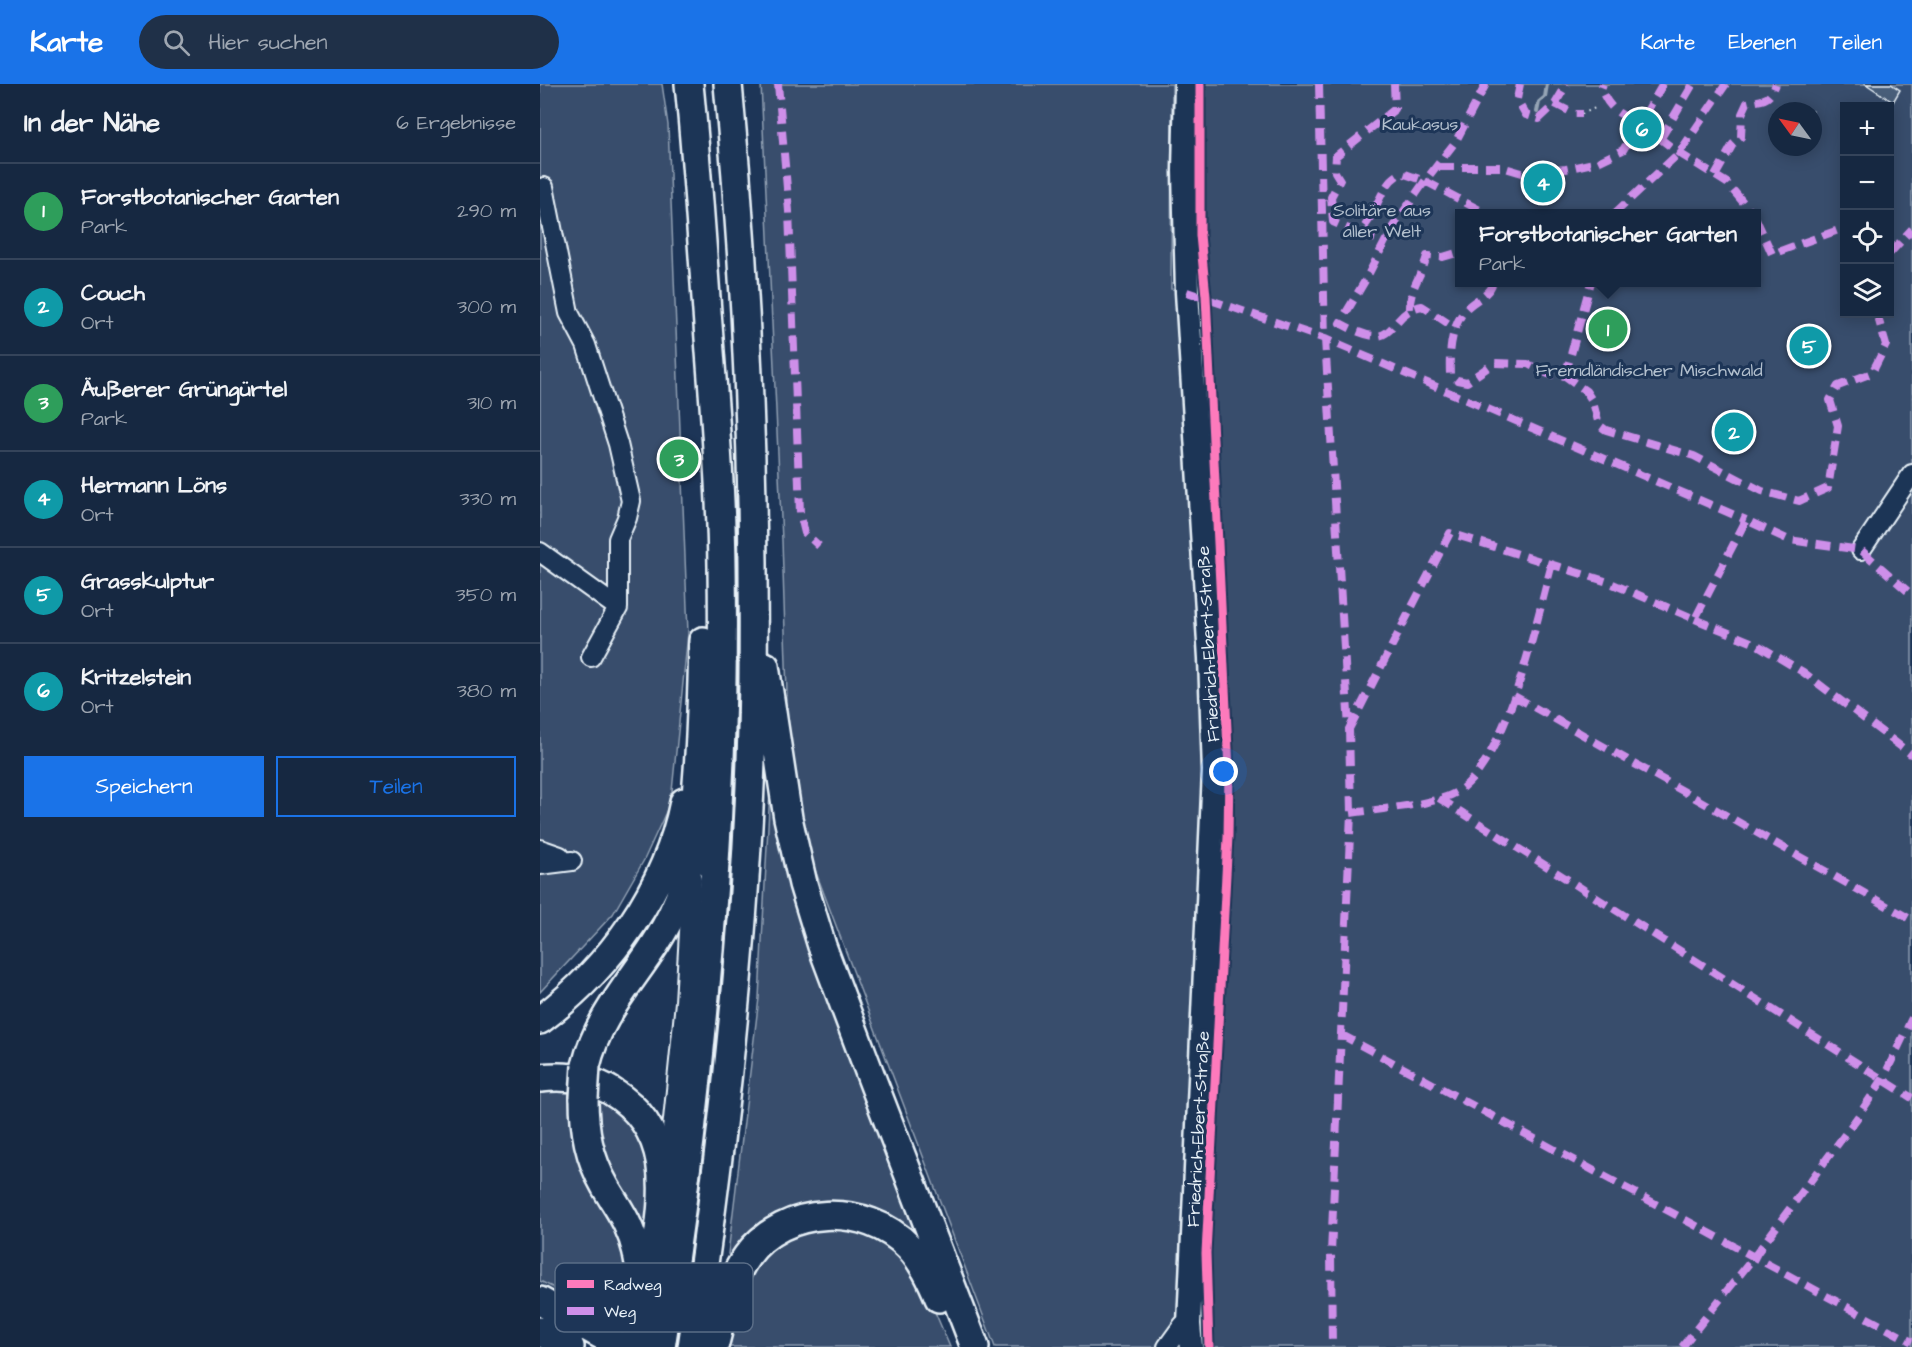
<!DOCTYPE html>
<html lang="de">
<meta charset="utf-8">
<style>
:root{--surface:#162841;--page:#1f3048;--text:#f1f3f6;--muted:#9ea6b1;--line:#35445a;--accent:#1a73e8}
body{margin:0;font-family:"Architects Daughter",sans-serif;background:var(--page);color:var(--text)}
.controls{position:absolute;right:18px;top:18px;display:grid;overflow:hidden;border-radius:0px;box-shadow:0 3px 15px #0003}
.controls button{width:54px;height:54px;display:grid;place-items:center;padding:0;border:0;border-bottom:2px solid var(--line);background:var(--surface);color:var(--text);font:30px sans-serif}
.compass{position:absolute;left:1228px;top:18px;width:54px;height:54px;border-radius:50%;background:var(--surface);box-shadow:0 3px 15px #0003;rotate:303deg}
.you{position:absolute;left:684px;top:688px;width:21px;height:21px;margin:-15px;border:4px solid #fff;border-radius:50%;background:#1a73e8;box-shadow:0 0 0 9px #1a73e833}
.badge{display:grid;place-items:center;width:39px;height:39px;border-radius:50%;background:var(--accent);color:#fff;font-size:20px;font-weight:700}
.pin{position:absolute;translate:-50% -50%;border:3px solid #fff;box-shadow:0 2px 6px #0006}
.popup{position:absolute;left:915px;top:125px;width:306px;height:78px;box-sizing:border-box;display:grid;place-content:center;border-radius:0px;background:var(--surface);filter:drop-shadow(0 2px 4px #0005);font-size:20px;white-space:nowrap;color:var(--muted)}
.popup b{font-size:22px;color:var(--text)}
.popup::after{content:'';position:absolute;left:50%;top:100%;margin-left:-12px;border:12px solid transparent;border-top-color:var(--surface)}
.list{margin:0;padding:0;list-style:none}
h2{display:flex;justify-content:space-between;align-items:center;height:78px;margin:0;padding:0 24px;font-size:26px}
h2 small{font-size:20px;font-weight:400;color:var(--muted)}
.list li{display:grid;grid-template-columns:39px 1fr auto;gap:18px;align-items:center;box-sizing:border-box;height:96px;padding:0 24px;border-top:2px solid var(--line)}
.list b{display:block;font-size:22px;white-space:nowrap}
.list p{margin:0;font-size:20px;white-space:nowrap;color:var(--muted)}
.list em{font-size:20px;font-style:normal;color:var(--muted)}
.actions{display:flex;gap:12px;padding:18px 24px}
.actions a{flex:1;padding:14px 0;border:2px solid var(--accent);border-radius:0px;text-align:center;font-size:21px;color:var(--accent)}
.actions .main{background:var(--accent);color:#fff}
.icon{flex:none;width:33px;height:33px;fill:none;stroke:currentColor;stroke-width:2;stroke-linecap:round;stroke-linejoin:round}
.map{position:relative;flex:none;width:1372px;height:1263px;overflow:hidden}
header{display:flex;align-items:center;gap:36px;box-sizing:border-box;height:84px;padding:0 30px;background:var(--accent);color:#fff}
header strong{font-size:28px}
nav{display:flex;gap:33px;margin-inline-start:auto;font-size:21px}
.search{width:420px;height:54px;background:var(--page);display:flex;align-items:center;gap:15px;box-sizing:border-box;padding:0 21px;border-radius:33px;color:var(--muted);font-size:22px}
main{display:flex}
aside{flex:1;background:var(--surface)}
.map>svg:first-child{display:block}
.green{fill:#374d6c;stroke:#909fb2;stroke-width:1.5;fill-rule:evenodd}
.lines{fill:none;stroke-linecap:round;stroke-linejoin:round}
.stream{stroke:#95a4b5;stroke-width:4}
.building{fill:#495e7a;stroke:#e8f1f8;stroke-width:1.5}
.minor-casing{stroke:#e8f1f8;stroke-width:22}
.major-casing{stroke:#e8f1f8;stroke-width:27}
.highway-casing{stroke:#e8f1f8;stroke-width:32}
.path{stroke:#e8f1f8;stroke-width:2;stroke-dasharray:1.5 4.5;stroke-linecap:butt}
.minor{stroke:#1d3557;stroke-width:18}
.major{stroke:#1d3557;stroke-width:22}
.highway{stroke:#1d3557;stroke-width:27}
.highway-bridge-casing{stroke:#e8f1f8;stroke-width:32;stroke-linecap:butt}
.highway-bridge{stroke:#1d3557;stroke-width:27}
.quiet{stroke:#ce8fe9;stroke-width:8;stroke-dasharray:15 8;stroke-linecap:butt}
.cycleway-casing{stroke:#1d3557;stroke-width:13}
.cycleway{stroke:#fd7abc;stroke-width:9}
.labels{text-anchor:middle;stroke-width:6;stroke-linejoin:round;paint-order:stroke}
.park-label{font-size:18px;fill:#b3c0ce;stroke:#1d3557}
.street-label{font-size:18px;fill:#e8f1f8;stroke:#1d3557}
.key{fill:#1d3557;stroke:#5a6d87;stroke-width:1.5}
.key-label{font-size:16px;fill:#e8f1f8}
</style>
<header>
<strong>Karte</strong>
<div class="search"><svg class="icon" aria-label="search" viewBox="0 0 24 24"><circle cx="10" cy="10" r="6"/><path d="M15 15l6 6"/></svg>Hier suchen</div>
<nav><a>Karte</a><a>Ebenen</a><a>Teilen</a></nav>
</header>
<main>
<aside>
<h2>In der Nähe<small>6 Ergebnisse</small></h2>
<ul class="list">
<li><span class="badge" style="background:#2e9e5b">1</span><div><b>Forstbotanischer Garten</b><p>Park</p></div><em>290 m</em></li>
<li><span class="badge" style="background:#0f9aa8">2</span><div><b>Couch</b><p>Ort</p></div><em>300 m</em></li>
<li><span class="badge" style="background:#2e9e5b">3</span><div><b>Äußerer Grüngürtel</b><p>Park</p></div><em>310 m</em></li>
<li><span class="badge" style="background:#0f9aa8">4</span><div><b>Hermann Löns</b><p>Ort</p></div><em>330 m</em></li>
<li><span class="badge" style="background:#0f9aa8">5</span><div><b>Grasskulptur</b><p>Ort</p></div><em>350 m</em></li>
<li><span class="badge" style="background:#0f9aa8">6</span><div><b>Kritzelstein</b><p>Ort</p></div><em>380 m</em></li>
</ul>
<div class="actions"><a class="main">Speichern</a><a>Teilen</a></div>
</aside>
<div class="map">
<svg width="1372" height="1263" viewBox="0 0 1372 1263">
<rect width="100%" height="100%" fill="#1d3557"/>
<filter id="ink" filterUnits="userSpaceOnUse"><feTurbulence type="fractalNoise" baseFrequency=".0167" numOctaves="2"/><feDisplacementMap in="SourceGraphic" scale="12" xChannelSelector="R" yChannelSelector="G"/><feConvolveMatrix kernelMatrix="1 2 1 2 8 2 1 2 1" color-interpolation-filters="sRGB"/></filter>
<g filter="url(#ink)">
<!-- green -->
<path class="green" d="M0 0H122L128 41 148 549 131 717 104 776 73 830 0 908Z
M221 0H632L631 205 662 207V0H1372V1263H674L671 1178 621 1263H455L266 762 248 640 242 456ZM1304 22H1350V230H1304ZM1237 27H1273V63H1237ZM920 130H1216V198H920Z
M230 705 234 707 392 1175 317 1123 192 1172 188 1170 219 914Z
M37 1003 89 1175 92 1243 0 1197V1004Z
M65 1013 90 1032 115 1090 105 1165 66 1084 52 1014Z
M280 1143 326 1145 377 1186 410 1263H186L200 1200 223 1169 250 1148Z"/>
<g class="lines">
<!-- stream -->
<path class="stream" d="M997 28 999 18 1005 13 1007 0"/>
</g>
<!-- building -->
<path class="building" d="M1326 0H1351L1360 6 1353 18Z"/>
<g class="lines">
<defs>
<path id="minor" d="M4 103 29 229 46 261 78 360 91 417 87 434 78 455V524L51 573
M1321 466 1372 390
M0 468 78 524
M0 765 20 772
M0 781 32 777
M128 1085 145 918 152 796
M627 1263 643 1241 649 1240"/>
<path id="major" d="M646 0 644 87 647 208 670 574 674 687 649 1240 651 1263"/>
<path id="highway" d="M225 582 248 734 263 800 282 862 333 998 435 1263
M0 936C70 884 127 805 144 718
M46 982C60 922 108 883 133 828 153 787 154 744 157 699 161 652 162 604 163 557
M0 994C25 991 50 994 71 1007 139 1048 123 1117 114 1182
M44 1014C44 1046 49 1074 65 1102 72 1115 82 1128 88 1142 106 1181 102 1222 95 1263
M0 1217 83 1263
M0 1247 30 1263
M121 1263C162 1006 186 743 182 483 181 402 174 322 168 241 162 161 157 80 149 0
M152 1263C185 1043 210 820 213 598 215 398 207 199 188 0
M174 1263C182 1233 188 1198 207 1172 244 1121 326 1118 369 1163 383 1178 391 1195 399 1214"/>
</defs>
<!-- minor casing -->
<use href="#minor" class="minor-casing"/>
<!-- major casing -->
<use href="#major" class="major-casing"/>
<!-- highway casing -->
<use href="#highway" class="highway-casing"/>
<!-- path -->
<path class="path" d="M1042 30 1055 24"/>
<!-- minor -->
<use href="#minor" class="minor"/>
<!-- major -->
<use href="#major" class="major"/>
<!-- highway -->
<use href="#highway" class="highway"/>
<defs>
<path id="highway-bridge" d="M44 1014 46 982"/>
</defs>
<!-- highway-bridge casing -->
<use href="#highway-bridge" class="highway-bridge-casing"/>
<!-- highway-bridge -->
<use href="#highway-bridge" class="highway-bridge"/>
<!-- quiet -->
<path class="quiet" d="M238 0 249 127 260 429 265 449 279 462
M779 0 785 255 809 645 811 729 791 1169 792 1263
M854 0 855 25 796 72 795 88 800 96 791 113 793 138 818 149C836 136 839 98 862 89L885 97 852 144 826 195 800 239C862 273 843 230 882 222L915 244
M946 0 916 57 885 97 947 130
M980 0 977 15 986 31 999 35 1015 20 1027 0
M1123 0 1100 39 1139 69 1187 99 1213 130
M1015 20 1035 30H1042
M1121 54 1153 0
M899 83H962L982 89 1026 85 1058 78 1083 66 1100 39C1078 30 1070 26 1061 5L1063 0
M1175 92 1193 60 1201 53 1202 30 1207 19C1224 15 1229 18 1236 0
M1074 130 1139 69 1186 0
M1216 135 1232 170 1301 145 1304 147
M824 145 833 154 845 157
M1350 169 1372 145
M953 198C949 212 935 215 926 225 911 242 909 268 910 290L917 296 927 298 954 279 988 280 1008 290 1025 292 1046 307 1053 318 1059 341 1066 346 1154 372 1222 407 1259 417 1288 404 1298 342 1290 316 1298 302 1332 289 1346 261 1337 230
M647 208 785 255 1206 436
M870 225C869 205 882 191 887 172L903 173 920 168
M1025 292 1051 198
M1155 535 1216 560 1263 588 1372 671
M974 612 1372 836
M809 645 910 449 1068 498 1155 535 1206 436 1249 456 1321 466 1372 511
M899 714 1372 1014
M811 729C839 725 885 722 911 711 966 688 996 536 1012 480
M800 950 1372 1258
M1142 1263 1214 1173 1317 1034 1343 995 1372 934"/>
<defs>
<path id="cycleway" d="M660 0V151L666 212 689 686 688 753 666 1169 669 1263"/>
</defs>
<!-- cycleway casing -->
<use href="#cycleway" class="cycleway-casing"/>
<!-- cycleway -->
<use href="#cycleway" class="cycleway"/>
</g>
</g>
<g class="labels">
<!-- park labels -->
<g class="park-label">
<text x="880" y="46">Kaukasus</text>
<text x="842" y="132">Solitäre aus<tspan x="842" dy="21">aller Welt</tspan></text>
<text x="1109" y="292">Fremdländischer Mischwald</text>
</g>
<!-- street labels -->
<g class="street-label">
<text transform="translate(668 560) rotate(-93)" y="6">Friedrich-Ebert-Straße</text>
<text transform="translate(658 1045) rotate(-87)" y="6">Friedrich-Ebert-Straße</text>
</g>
</g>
<!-- legend -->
<rect x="15" y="1179" width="198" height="69" rx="9" class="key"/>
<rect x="27" y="1196" width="27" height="8" fill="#fd7abc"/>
<rect x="27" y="1223" width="27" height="8" fill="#ce8fe9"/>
<g class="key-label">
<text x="64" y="1206">Radweg</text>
<text x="64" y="1233">Weg</text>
</g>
</svg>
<div class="controls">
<button>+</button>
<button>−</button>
<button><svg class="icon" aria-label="locate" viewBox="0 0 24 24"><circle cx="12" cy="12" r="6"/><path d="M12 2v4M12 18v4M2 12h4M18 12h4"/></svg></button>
<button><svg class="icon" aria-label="layers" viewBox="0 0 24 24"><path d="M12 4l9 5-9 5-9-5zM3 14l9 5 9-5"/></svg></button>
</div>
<svg class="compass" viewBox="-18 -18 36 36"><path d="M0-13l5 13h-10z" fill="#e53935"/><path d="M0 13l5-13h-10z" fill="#9ea6b1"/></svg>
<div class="you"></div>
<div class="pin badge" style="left:1068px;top:245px;background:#2e9e5b">1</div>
<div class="popup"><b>Forstbotanischer Garten</b>Park</div>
<div class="pin badge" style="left:1194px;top:348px;background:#0f9aa8">2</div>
<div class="pin badge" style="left:139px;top:375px;background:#2e9e5b">3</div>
<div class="pin badge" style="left:1003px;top:99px;background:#0f9aa8">4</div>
<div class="pin badge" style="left:1269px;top:262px;background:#0f9aa8">5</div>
<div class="pin badge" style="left:1102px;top:45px;background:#0f9aa8">6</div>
</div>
</main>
